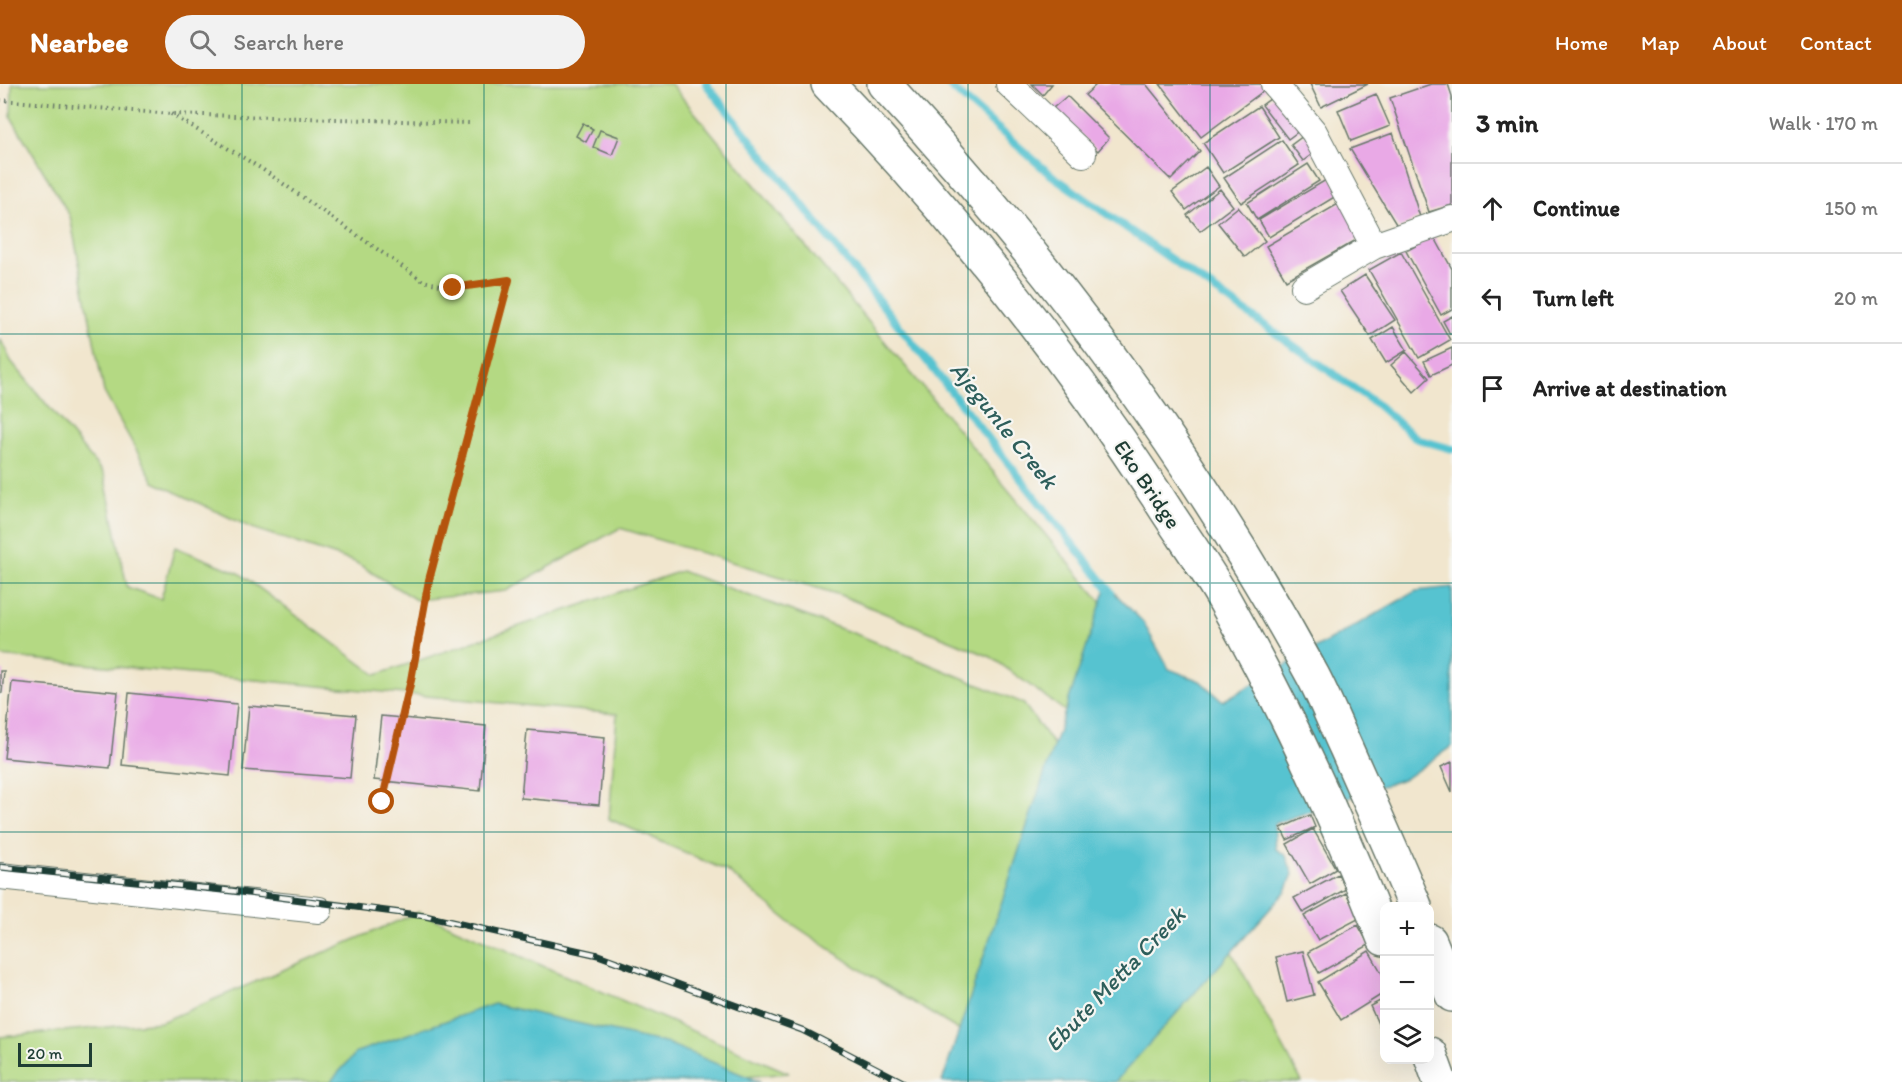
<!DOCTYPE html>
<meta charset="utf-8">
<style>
:root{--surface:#fff;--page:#f2f2f2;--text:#222;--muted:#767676;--line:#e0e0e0;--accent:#b45309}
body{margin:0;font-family:Itim,sans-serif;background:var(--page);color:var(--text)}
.controls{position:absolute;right:18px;bottom:18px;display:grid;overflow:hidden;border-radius:12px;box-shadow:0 6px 24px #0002}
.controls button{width:54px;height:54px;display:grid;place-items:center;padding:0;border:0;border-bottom:2px solid var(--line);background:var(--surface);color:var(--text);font:30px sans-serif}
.scale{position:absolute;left:18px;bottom:15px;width:74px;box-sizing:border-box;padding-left:6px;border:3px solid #1f3d34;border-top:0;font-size:16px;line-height:21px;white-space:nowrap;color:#1f3d34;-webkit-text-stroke:4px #f6f6f2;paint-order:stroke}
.stop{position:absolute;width:18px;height:18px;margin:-14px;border:4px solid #b45309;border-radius:50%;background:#fff}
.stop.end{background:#b45309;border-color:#fff;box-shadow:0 2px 6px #0008}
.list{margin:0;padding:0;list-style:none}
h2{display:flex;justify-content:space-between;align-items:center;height:78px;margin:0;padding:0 24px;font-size:26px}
h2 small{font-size:20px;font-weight:400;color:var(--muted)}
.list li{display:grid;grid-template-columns:39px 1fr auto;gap:18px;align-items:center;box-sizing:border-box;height:90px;padding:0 24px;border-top:2px solid var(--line)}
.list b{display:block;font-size:22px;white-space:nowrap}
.list em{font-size:20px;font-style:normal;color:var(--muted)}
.icon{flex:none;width:33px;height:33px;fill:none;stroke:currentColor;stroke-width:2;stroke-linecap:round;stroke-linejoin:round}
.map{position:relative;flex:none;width:1452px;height:998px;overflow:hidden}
header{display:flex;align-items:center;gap:36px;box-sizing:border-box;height:84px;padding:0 30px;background:var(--accent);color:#fff}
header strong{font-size:28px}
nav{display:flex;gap:33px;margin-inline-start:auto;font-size:21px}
.search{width:420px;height:54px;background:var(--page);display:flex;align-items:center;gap:15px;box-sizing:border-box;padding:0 21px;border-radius:33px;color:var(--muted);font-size:22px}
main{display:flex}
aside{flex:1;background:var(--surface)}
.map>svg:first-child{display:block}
.green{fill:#b4d983;stroke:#6a8b5c;stroke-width:1.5}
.water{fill:#57c3d0;stroke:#3b8082;stroke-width:1.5}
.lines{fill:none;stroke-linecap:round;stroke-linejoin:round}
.stream{stroke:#57c3d0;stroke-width:8}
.building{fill:#e9a9e6}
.minor-casing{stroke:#68786a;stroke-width:28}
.highway-casing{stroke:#68786a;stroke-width:36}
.path{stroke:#68786a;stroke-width:4;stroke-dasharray:1.5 4.5;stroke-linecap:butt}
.minor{stroke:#fff;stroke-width:26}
.highway{stroke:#fff;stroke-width:33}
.rail-casing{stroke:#1f3d34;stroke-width:7}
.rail{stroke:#f6f6f2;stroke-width:4.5;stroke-dasharray:14;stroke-linecap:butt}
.route{stroke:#b45309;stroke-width:8}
.grid{fill:none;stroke:#0f766e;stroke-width:1.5;stroke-opacity:0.55}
.labels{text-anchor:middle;stroke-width:4.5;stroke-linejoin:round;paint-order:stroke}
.street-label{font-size:22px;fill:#1f3d34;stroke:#f6f6f2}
.water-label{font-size:24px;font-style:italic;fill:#2d5e5b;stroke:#f6f6f2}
</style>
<header>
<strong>Nearbee</strong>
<div class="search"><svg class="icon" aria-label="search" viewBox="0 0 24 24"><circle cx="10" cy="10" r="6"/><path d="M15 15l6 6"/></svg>Search here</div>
<nav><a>Home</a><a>Map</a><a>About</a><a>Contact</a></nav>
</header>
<main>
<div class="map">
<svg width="1452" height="998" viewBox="0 0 1452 998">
<rect width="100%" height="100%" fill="#f6f6f2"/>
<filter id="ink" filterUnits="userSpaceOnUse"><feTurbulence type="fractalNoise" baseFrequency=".0167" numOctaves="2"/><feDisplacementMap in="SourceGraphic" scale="12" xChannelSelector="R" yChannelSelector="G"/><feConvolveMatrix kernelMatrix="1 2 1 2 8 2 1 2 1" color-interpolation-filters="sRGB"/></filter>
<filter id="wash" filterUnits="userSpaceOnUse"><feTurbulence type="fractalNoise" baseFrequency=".008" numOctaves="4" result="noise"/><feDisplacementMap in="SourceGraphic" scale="24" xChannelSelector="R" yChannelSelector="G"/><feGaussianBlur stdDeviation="1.35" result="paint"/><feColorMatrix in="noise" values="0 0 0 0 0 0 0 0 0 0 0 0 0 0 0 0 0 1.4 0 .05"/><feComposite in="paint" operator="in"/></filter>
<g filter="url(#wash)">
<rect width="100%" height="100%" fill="#f1e6ce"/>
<!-- green -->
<path class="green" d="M12 0H671L1103 520 1087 643 991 573 840 511 620 444 506 507 416 516 355 478 252 444 154 398 104 308 70 132 11 33Z
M0 254 11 277 104 390 127 503 161 515 175 463 239 489 376 591 681 487 861 552 1023 619 1058 667 973 955 875 895 791 839 727 787 609 735 617 630 0 572Z
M419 828 789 989 689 998H0V953L161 938Z
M1230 865 1302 998H1092Z"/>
<!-- water -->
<path class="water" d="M1107 501 1143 538 1169 585 1200 597 1223 617 1416 507 1452 503V662L1406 694 1274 740 1276 765 1286 772 1293 790 1286 807 1115 998H942Z
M494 920 669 960 760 998H330L357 968Z"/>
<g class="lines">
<!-- stream -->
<path class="stream" d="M706 0 1111 508
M947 0 1050 90 1375 319 1417 355 1452 365"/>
</g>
<g id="blocks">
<!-- building -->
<path class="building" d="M1032 0H1052L1043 11Z
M1097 0H1146L1200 67 1171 96 1085 11Z
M1160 0H1262L1266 5 1201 53Z
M1310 0H1368L1321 23Z
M1431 0H1448L1452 12V121L1429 128 1390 14Z
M1278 9 1304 43 1288 55 1262 21Z
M1376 10 1390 42 1351 57 1338 26Z
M1067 12 1109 54 1098 67 1053 24Z
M1259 22 1279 53 1223 89 1203 59Z
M583 39 593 45 586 58 576 52Z
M600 46 619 53 612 71 593 63Z
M1307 49 1319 65 1303 77 1291 61Z
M1393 49 1420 133 1399 145 1350 65Z
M1282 56 1299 81 1241 119 1224 94Z
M1308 80 1319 97 1257 136 1247 119Z
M1206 83 1219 102 1186 126 1172 108Z
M1331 93 1341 109 1269 153 1259 136Z
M1220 105 1233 122 1200 147 1187 131Z
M1345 116 1365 151 1286 196 1266 162Z
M1238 123 1265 157 1245 173 1218 139Z
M1434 152 1452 185V225L1441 231 1406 167Z
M1401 168 1450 256 1419 274 1369 186Z
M1365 191 1395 236 1370 252 1340 207Z
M1452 232V249L1450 250 1443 237Z
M1393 243 1407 266 1386 279 1372 256Z
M1452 264V281L1431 291 1424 277Z
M1406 268 1429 294 1414 308 1391 281Z
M0 587H4L2 609H0Z
M12 598 118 608 110 684 4 674Z
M129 609 237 620 230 692 122 681Z
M249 622 356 631 350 694 243 686Z
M381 632 486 642 480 707 374 696Z
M527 646 605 653 599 721 521 714Z
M1452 678V708L1441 683Z
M1310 731 1315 743 1287 756 1281 744Z
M1313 745 1336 785 1310 800 1287 760Z
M1338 790 1346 805 1303 829 1294 814Z
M1346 809 1360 834 1318 856 1304 832Z
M1358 841 1369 861 1319 889 1308 868Z
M1303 867 1314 911 1287 918 1276 873Z
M1369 867 1384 893V909L1341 936 1318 898Z
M1384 915V953L1370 922Z"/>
</g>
</g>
<g filter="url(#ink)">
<use href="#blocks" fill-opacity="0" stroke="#68786a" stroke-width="1.5"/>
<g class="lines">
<defs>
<path id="minor" d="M1009 0 1083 70
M1274 0 1314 48 1374 162
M1304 203 1374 162 1452 135
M0 792 319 826"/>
<path id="highway" d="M828 0C951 127 1062 267 1159 415 1181 450 1206 483 1226 519 1287 627 1339 740 1384 855
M884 0C1050 179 1197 377 1313 592 1325 615 1335 640 1346 664 1369 716 1393 769 1415 822
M1430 857 1452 911
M1430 970 1440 998"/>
</defs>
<!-- minor casing -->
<use href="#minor" class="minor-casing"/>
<!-- highway casing -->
<use href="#highway" class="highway-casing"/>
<!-- path -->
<path class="path" d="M0 16 171 30 469 39
M171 30 262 85 423 197 453 204 509 196 429 496 411 596 382 718"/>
<!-- minor -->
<use href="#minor" class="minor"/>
<!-- highway -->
<use href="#highway" class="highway"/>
<defs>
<path id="rail" d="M0 783 232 807 425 832 598 871 802 946 903 998"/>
</defs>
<!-- rail casing -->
<use href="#rail" class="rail-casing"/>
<!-- rail -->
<use href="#rail" class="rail"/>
</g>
</g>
<g class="lines" filter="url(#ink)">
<!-- route -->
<path class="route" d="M382 718 411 596 429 496 509 196 453 204"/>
</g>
<!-- grid -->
<path class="grid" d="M242 0V998M484 0V998M726 0V998M968 0V998M1210 0V998M0 250H1452M0 499H1452M0 748H1452"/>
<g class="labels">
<!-- street labels -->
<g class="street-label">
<text transform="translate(1148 400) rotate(56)" y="8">Eko Bridge</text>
</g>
<!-- water labels -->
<g class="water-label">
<text transform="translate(1004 341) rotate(51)" y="8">Ajegunle Creek</text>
<text transform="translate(1115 895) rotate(-46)" y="8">Ebute Metta Creek</text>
</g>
</g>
</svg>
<div class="controls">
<button>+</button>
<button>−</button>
<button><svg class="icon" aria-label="layers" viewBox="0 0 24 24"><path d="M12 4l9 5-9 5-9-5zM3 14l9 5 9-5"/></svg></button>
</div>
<div class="scale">20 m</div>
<div class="stop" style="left:382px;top:718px"></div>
<div class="stop end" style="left:453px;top:204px"></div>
</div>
<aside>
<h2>3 min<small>Walk · 170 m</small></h2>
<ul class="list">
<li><svg class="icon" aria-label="ahead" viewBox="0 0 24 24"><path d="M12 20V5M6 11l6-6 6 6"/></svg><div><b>Continue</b></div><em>150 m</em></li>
<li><svg class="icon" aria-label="left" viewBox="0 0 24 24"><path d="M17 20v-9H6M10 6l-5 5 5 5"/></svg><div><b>Turn left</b></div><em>20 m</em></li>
<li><svg class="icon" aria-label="arrive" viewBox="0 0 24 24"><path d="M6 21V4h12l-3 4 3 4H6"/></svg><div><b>Arrive at destination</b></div></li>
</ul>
</aside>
</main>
